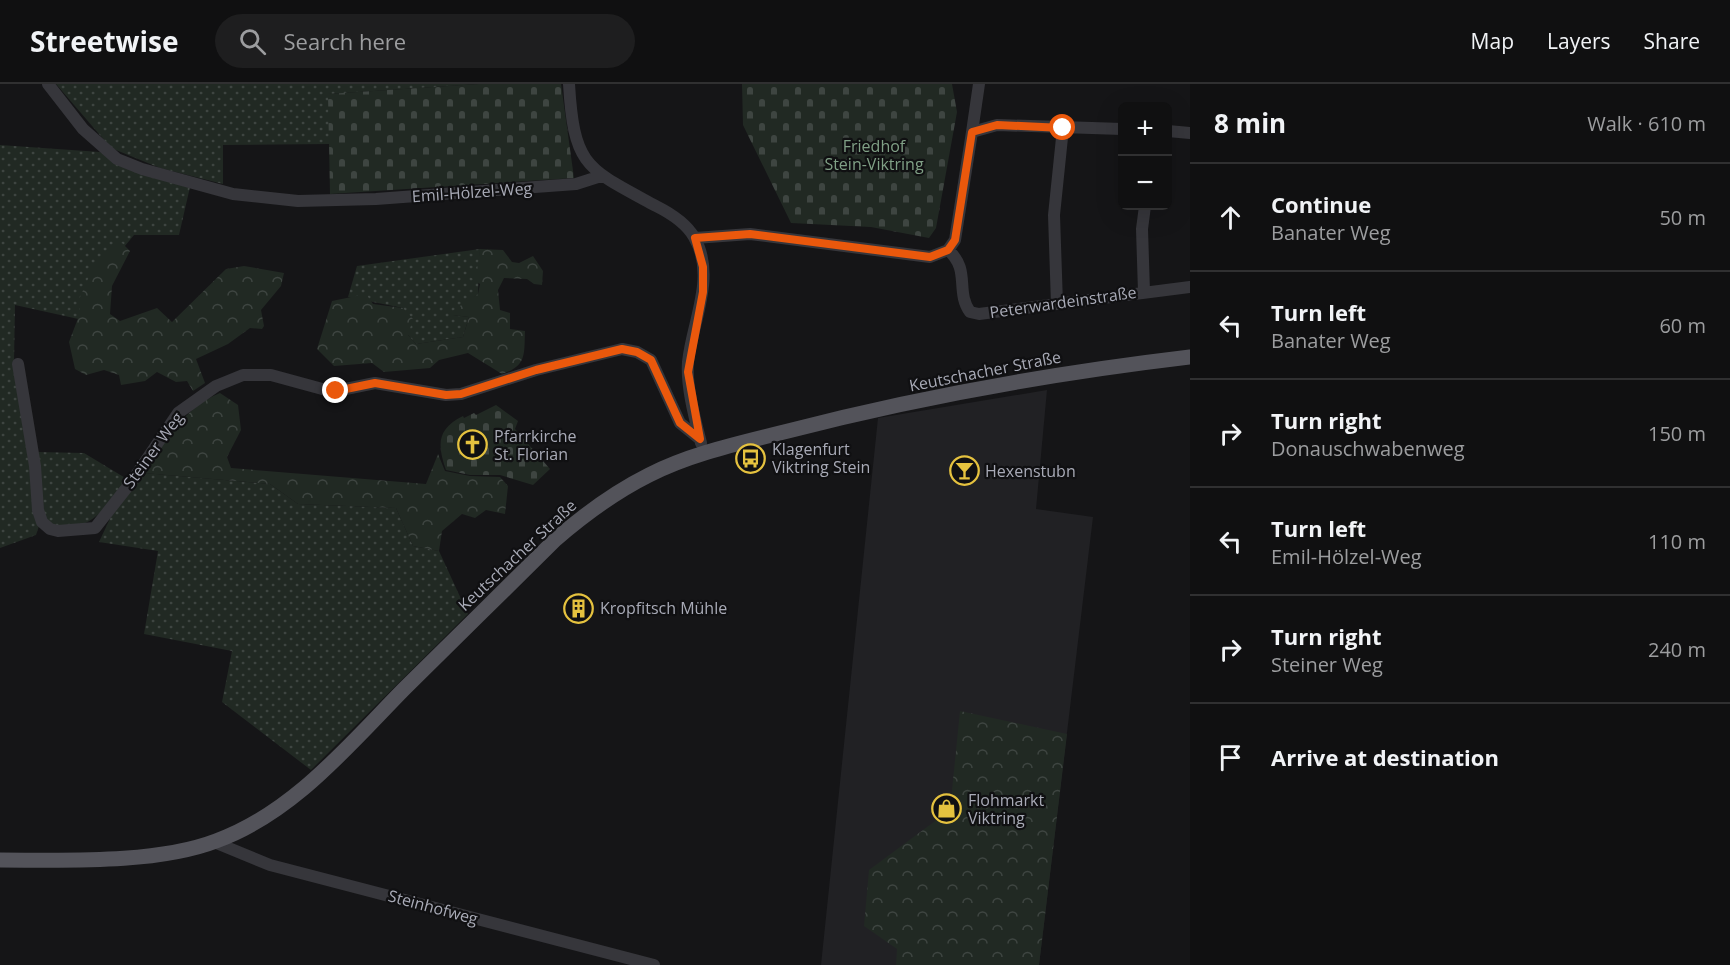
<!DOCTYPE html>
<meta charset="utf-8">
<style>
:root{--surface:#101011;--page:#1e1e1f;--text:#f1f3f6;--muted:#9c9d9f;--line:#303031}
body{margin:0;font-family:"Open Sans",sans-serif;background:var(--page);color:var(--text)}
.controls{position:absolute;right:18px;top:18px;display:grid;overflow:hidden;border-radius:9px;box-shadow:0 6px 24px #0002}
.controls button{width:54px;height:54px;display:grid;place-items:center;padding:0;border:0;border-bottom:2px solid var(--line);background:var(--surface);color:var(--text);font:30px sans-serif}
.stop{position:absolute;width:18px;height:18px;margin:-14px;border:4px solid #ea580c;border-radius:50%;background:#fff}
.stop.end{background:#ea580c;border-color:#fff;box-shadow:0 2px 6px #0008}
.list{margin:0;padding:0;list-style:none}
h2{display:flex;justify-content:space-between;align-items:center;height:78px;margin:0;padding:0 24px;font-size:26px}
h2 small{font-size:20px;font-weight:400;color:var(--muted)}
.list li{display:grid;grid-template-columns:39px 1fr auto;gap:18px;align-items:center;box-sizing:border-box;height:108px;padding:0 24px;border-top:2px solid var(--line)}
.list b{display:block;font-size:22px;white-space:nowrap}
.list p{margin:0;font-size:20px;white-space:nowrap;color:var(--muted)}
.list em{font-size:20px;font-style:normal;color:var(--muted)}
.icon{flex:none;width:33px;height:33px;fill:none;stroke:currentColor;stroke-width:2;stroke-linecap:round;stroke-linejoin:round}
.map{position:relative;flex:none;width:1190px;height:881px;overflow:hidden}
header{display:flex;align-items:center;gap:36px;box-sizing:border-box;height:84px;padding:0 30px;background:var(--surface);border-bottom:2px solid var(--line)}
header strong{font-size:28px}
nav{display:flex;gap:33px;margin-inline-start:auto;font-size:21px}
.search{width:420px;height:54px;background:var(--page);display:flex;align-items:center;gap:15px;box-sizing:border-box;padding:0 21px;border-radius:33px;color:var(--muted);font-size:22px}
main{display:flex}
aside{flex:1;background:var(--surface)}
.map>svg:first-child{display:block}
.built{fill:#212124}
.grass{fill:url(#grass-dots)}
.forest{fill:url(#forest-crowns)}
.cemetery{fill:url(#cemetery-stones)}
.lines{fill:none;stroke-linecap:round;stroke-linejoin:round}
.minor{stroke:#36363b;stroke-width:12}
.major{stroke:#53535a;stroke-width:15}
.route{stroke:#ea580c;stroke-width:8}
.labels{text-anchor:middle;stroke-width:4.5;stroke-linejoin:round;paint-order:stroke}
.park-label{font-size:16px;fill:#80a086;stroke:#101012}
.street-label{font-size:16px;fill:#a8aab6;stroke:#101012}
.poi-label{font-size:16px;fill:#a8aab6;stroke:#101012;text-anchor:start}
</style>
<header>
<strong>Streetwise</strong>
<div class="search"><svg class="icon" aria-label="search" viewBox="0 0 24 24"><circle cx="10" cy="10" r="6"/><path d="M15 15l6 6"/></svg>Search here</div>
<nav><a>Map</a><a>Layers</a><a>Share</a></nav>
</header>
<main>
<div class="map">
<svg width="1190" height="881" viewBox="0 0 1190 881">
<defs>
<pattern id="grass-dots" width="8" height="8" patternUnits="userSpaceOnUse" patternTransform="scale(1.5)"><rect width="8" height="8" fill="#212923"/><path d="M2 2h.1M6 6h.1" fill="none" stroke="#3e4541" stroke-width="1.8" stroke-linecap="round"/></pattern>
<pattern id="forest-crowns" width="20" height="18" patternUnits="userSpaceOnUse" patternTransform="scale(1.5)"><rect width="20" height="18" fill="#212923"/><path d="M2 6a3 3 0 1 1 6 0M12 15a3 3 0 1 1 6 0" fill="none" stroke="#3e4541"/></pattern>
<pattern id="cemetery-stones" width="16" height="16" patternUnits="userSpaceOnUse" patternTransform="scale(1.5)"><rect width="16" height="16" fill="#212923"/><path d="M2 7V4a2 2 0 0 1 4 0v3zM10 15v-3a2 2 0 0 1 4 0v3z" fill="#3e4541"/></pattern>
</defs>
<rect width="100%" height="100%" fill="#151517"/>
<!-- built -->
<path class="built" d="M1047 306 1036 425 1093 433 1039 881H821L878 334Z"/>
<!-- grass -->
<path class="grass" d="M56 0H479L329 10V60L223 61V100L160 84 111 64Z
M0 61 100 68 118 80 190 103 179 151H134L102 190 83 236 15 221 14 278 39 442 36 451 0 464Z
M480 165 478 210 453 231 469 233 463 253 416 260 408 251 403 224 348 213 357 182Z
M37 368 84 369 127 395C106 423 89 454 48 439L42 425Z
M144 389 270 400 298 420 396 424 413 462 439 467 468 530 311 686 222 618 232 567 144 550 158 467 99 458 114 426Z"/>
<!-- forest -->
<path class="forest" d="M122 159 130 167 112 202 110 230 120 237 157 224 172 238 226 185 244 182 284 189 281 202 261 226 264 242 262 245 250 244 228 260 196 275 205 299 193 307 187 297 176 298 157 288 145 297 121 301 119 291 104 286 86 291 75 285 69 258 80 229V213L96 177Z
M480 165 503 166 512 178 519 179 533 172 543 187 542 201 534 200 527 195 504 194 498 206 500 226 510 229V245L525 247C524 270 527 282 502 290L468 269 439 276 430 284 384 288 372 279 334 282 317 265 332 217 366 210 373 220 403 224 413 235 408 251 416 260 463 253 469 233 453 231 451 228 478 210 480 200 469 192 478 181Z
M220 309 238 321 241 346 227 373 231 384 426 400 438 370 445 387 470 392 500 393 508 402 505 430 486 426 475 434 462 430 442 447 439 467 413 462 396 424 298 420 270 400 144 389C166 357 183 324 220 309Z
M960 627 1067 650 1039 881H896L897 865 864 842 869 786 950 726Z"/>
<!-- cemetery -->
<path class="cemetery" d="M479 0H561L574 94 330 110 328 10Z
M742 0H952L957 28 936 144 929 154 871 143 791 139 743 41Z
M496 321 518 337 515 345 550 385 533 401 500 391H470L446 386C437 360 437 345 463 332L464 334 474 329 476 331Z"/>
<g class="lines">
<!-- minor -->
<path class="minor" d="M48 0 83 45 117 75 142 85 233 110 298 117 376 115 576 100 601 92
M569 0C574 83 586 84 656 122 670 129 686 139 694 153 717 192 692 238 688 278 686 302 695 335 701 359
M1168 47 1190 49
M972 48 979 0
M695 154 750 150 930 173 948 166
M948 166C971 186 955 207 970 228L979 230 1190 203
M948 166 955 156 972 48 997 41 1122 45
M1144 208 1142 145 1145 122
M1057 220 1054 131 1063 44
M18 280 35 382 38 426 42 438 50 445 58 447 95 444 132 397 178 329 216 302 243 291H271L326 306 336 307 375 299 446 311 461 310 536 286 622 265 637 268 651 276 680 339 700 355
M214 758 270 781 654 881"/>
<!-- major -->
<path class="major" d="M0 776C64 776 156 780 216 757 293 729 348 662 404 605 455 555 505 505 556 455 585 430 615 408 649 391 692 369 741 359 788 347 919 313 1055 289 1190 273"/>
</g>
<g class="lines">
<!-- route -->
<path class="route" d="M336 307 375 299 446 311 461 310 536 286 622 265 637 268 651 276 680 339 700 355 688 288 703 208V183L695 154 750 150 930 173 948 166 955 156 972 48 997 41 1063 44"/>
</g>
<!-- icons -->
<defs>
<symbol id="church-ring" viewBox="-11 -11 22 22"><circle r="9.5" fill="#101012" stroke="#e5c23f" stroke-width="1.5"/><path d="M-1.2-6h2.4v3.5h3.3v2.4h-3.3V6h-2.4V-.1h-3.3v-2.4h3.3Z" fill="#e5c23f"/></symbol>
<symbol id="bus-ring" viewBox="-11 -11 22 22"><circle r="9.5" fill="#101012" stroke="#e5c23f" stroke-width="1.5"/><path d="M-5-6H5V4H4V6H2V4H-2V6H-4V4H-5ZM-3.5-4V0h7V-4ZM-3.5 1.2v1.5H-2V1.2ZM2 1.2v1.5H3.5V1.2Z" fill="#e5c23f"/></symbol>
<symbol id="bar-ring" viewBox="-11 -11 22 22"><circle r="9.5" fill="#101012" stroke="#e5c23f" stroke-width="1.5"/><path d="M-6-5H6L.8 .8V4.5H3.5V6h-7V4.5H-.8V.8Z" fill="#e5c23f"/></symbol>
<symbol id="building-ring" viewBox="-11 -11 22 22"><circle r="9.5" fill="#101012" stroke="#e5c23f" stroke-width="1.5"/><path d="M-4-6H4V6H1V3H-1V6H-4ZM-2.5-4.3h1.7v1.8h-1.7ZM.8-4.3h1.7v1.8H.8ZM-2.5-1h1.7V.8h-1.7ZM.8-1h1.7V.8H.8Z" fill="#e5c23f"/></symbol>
<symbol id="shop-ring" viewBox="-11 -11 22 22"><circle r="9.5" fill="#101012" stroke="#e5c23f" stroke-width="1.5"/><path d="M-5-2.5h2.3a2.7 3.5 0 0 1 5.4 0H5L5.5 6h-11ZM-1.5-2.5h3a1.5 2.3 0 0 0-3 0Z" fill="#e5c23f"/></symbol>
</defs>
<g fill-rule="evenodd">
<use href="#church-ring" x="456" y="344" width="33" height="33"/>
<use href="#bus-ring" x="734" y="358" width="33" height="33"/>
<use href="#bar-ring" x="948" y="370" width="33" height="33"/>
<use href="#building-ring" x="562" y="508" width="33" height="33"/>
<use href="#shop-ring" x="930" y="708" width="33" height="33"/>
</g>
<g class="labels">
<!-- park labels -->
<g class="park-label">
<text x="874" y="68">Friedhof<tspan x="874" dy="18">Stein-Viktring</tspan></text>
</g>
<!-- street labels -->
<g class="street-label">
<text transform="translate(472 108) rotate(-4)" y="6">Emil-Hölzel-Weg</text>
<text transform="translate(1063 218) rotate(-8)" y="6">Peterwardeinstraße</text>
<text transform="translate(985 287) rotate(-11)" y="6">Keutschacher Straße</text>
<text transform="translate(153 366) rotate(-54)" y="6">Steiner Weg</text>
<text transform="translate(517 471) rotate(-43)" y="6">Keutschacher Straße</text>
<text transform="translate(433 823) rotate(15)" y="6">Steinhofweg</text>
</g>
<!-- poi labels -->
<g class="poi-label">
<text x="494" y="358">Pfarrkirche<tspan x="494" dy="18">St. Florian</tspan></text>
<text x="772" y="371">Klagenfurt<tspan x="772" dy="18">Viktring Stein</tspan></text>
<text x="985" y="393">Hexenstubn</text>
<text x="600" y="530">Kropfitsch Mühle</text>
<text x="968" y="722">Flohmarkt<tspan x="968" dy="18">Viktring</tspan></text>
</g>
</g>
</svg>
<div class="controls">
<button>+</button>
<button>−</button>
</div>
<div class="stop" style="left:1063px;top:44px"></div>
<div class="stop end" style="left:336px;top:307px"></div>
</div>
<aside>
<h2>8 min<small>Walk · 610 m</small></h2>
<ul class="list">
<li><svg class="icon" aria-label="ahead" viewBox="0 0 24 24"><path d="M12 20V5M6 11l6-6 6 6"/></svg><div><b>Continue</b><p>Banater Weg</p></div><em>50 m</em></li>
<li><svg class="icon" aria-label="left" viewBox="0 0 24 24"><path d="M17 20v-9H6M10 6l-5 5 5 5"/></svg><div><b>Turn left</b><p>Banater Weg</p></div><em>60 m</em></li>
<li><svg class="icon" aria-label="right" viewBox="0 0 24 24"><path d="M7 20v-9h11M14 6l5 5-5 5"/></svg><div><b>Turn right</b><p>Donauschwabenweg</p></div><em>150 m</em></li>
<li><svg class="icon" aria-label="left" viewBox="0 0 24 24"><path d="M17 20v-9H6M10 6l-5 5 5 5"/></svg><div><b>Turn left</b><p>Emil-Hölzel-Weg</p></div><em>110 m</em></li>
<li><svg class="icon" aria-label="right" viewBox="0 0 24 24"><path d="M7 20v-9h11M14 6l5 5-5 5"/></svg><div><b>Turn right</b><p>Steiner Weg</p></div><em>240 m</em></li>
<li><svg class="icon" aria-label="arrive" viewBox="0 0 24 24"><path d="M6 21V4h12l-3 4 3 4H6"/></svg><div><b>Arrive at destination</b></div></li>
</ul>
</aside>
</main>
